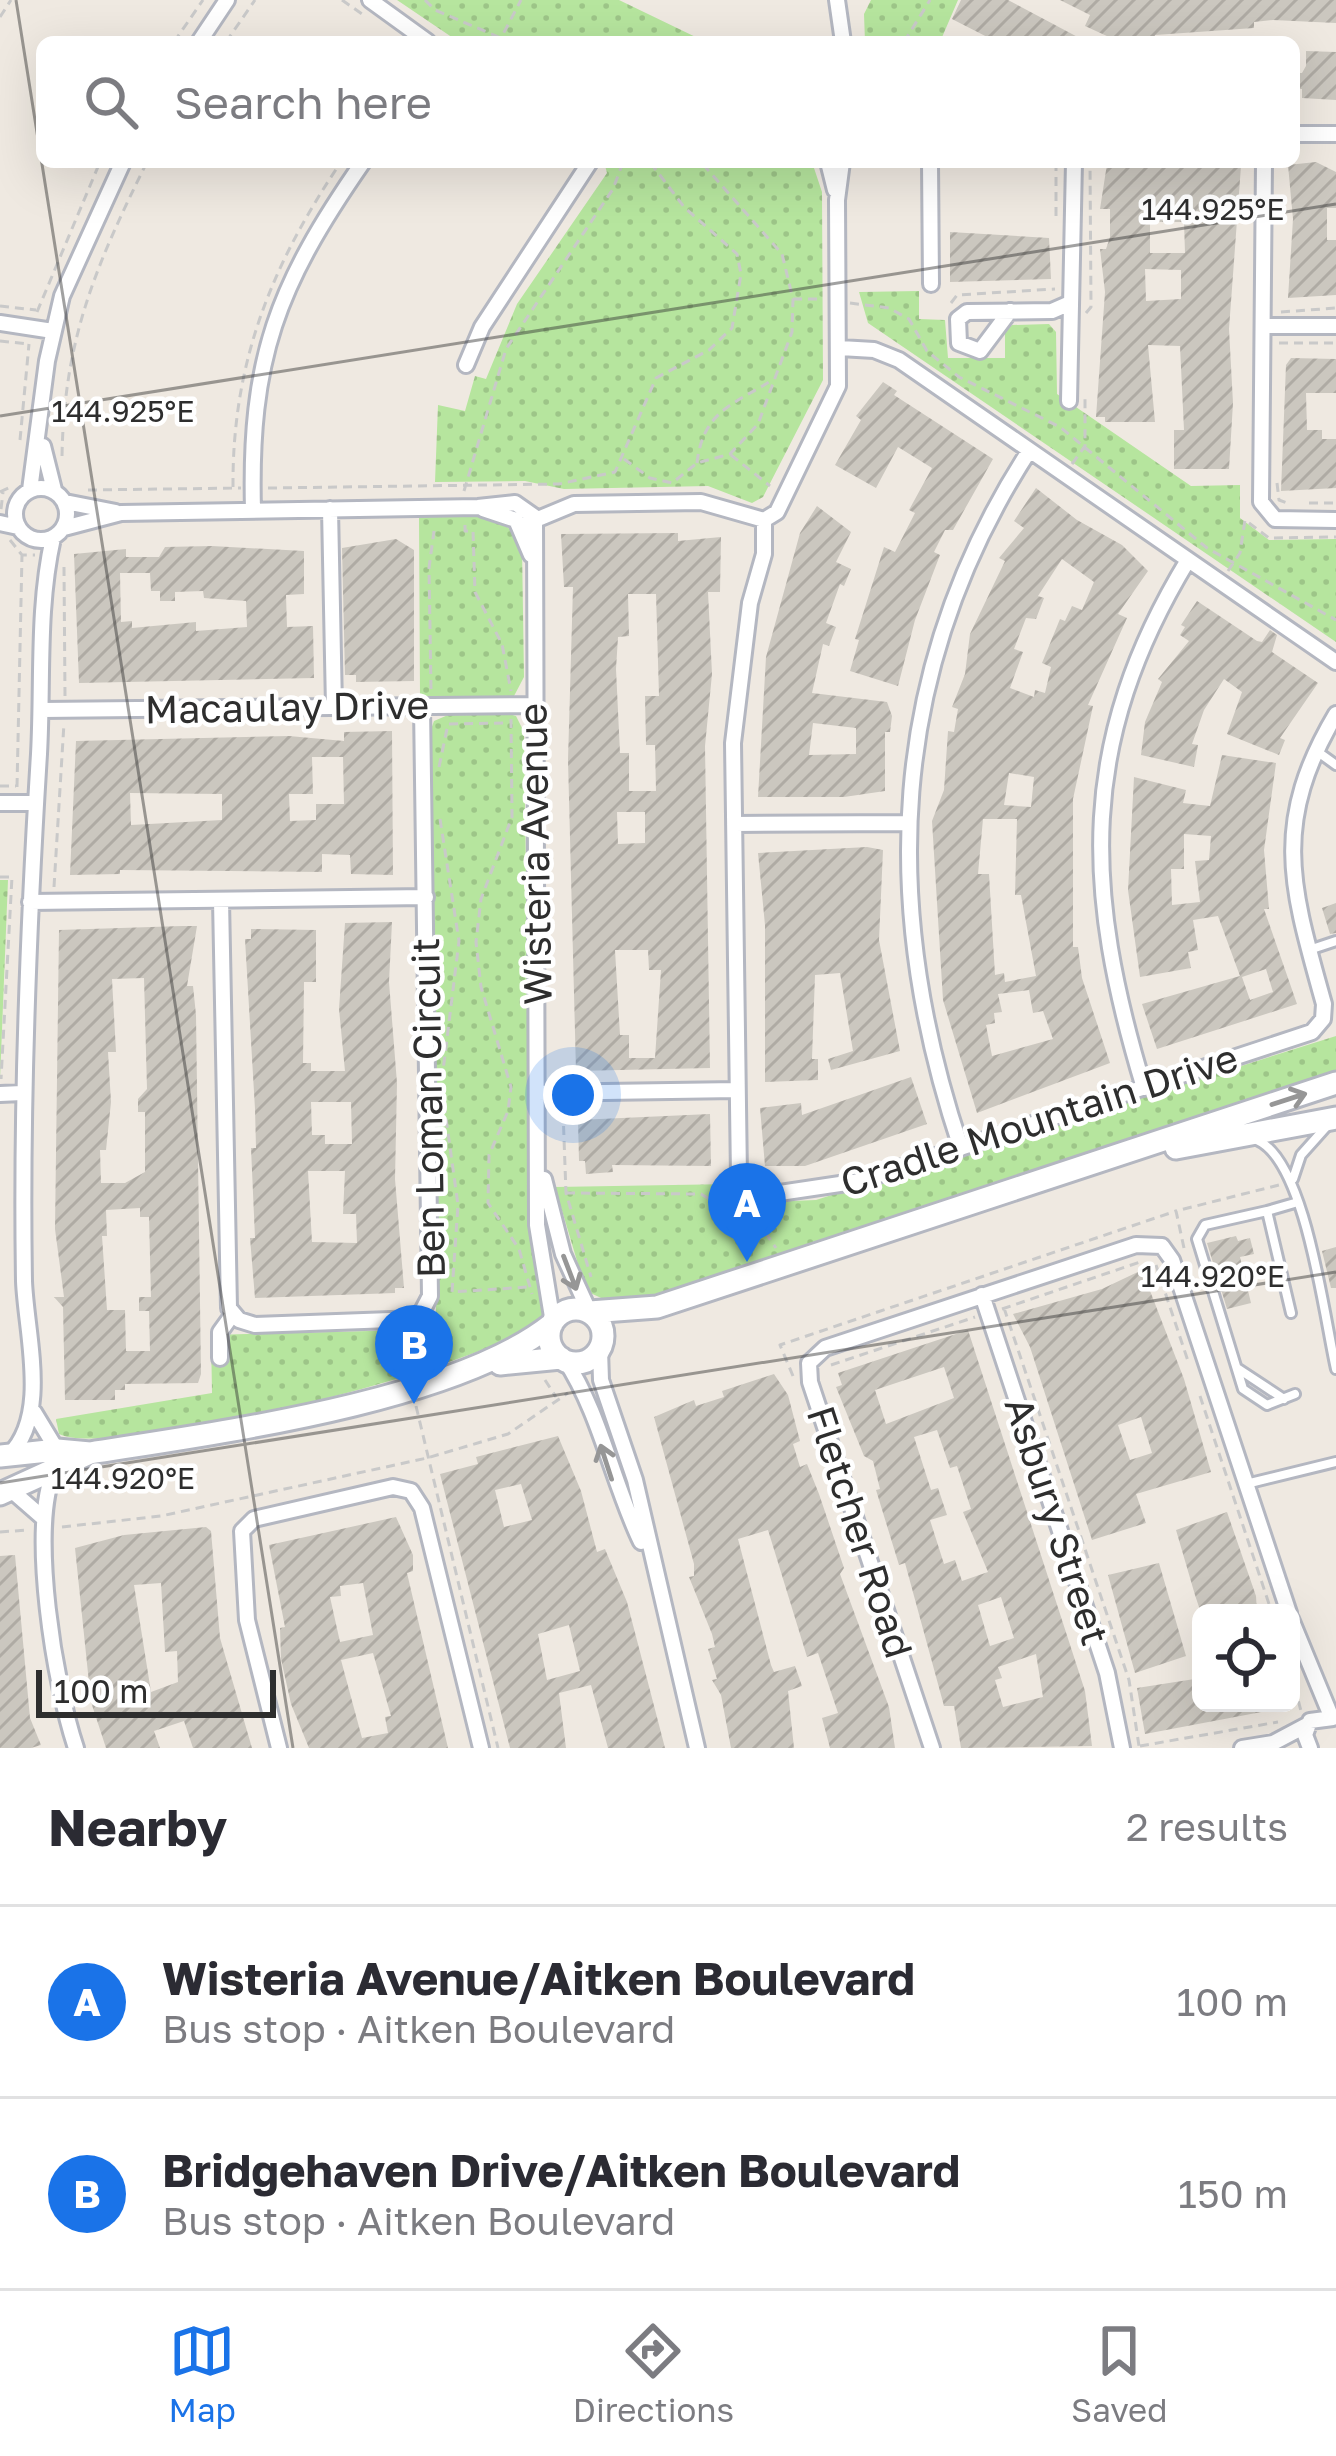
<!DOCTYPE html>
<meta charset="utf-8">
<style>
:root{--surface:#fff;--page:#f7f7f7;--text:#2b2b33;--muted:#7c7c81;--line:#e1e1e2;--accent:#1a73e8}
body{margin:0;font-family:"Golos Text",sans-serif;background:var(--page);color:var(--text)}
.controls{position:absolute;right:36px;bottom:36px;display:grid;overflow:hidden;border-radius:18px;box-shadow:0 12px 48px #0002}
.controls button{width:108px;height:108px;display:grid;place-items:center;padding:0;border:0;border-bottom:3px solid var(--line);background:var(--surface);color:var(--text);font:60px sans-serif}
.scale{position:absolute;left:36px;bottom:30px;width:240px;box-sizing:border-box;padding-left:12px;border:6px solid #2e2e2e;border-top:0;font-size:33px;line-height:42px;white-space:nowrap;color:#2e2e2e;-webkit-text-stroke:9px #fff;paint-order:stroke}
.you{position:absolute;left:573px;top:1095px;width:42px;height:42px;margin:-30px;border:9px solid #fff;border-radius:50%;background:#1a73e8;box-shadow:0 0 0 18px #1a73e833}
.badge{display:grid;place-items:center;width:78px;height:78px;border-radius:50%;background:var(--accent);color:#fff;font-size:39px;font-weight:700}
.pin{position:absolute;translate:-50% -99px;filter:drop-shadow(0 3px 6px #0008)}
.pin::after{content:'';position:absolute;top:63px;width:42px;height:36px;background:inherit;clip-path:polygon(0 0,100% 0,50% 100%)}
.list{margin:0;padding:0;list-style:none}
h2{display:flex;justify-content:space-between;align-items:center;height:156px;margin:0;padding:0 48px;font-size:51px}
h2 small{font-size:39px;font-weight:400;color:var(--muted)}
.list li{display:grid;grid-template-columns:78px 1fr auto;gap:36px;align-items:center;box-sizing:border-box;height:192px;padding:0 48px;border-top:3px solid var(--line)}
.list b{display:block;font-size:45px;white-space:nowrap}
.list p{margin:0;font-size:39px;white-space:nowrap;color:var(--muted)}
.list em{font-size:39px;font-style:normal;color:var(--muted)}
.icon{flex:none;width:66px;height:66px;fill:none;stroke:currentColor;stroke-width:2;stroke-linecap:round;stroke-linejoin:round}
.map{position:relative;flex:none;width:1336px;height:1748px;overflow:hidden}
.search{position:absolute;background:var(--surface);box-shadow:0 12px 48px #0002;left:36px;right:36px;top:36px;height:132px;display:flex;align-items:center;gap:30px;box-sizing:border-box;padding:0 42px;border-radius:18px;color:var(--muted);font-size:45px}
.sheet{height:540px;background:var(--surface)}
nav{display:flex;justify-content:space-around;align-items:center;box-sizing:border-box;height:168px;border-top:3px solid var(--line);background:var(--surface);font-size:33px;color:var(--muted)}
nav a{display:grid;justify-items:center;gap:6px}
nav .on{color:var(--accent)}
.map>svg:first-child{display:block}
.park{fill:url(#park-dots)}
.building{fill:url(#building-hatch);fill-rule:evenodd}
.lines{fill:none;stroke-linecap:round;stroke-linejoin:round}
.service-casing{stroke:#b4b7c1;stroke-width:14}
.minor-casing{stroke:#b4b7c1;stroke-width:20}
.secondary-casing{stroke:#b4b7c1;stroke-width:27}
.path{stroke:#c9c9c9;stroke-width:3;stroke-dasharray:9 6;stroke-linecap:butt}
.service{stroke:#fff;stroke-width:8}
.minor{stroke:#fff;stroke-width:14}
.secondary{stroke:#fff;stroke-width:21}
.oneway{stroke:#969696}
.ticks{fill:none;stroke:#2e2e2e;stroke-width:3;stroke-opacity:0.45}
.labels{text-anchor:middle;stroke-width:9;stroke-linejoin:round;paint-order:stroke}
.street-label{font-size:39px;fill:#2e2e2e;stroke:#fff}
.ticks-label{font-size:30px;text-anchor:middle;fill:#2e2e2e;stroke:#fff;stroke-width:9;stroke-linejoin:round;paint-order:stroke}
</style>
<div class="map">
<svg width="1336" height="1748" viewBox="0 0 1336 1748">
<defs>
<pattern id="park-dots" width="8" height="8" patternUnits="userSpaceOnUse" patternTransform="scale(3)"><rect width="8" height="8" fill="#b6e59e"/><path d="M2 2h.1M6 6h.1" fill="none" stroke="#9dc588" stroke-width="1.8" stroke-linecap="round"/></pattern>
<pattern id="building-hatch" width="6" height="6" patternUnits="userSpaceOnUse" patternTransform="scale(3)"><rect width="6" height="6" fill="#cbc7bf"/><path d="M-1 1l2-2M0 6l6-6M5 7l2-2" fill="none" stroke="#afaba4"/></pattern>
</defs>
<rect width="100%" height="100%" fill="#efe9e1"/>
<!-- park -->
<path class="park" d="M397 0H619L706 42H459Z
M871 0H958L940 42H865L864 14Z
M604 162H812L822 192 823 380 763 497 752 503 708 486 564 489 525 481 435 482 438 405 465 411 475 376 486 379 517 304 607 173Z
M919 291V319L945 320 948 358H1005V331L1012 325 1049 324 1056 332 1057 394 1191 486 1240 485V518L1269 540 1336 539V642L868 323 859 292Z
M419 517C459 517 504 505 522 547L524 677 514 696 420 697Z
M448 715 509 714 516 716 524 732 531 1233 547 1312C518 1362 110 1461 59 1434L56 1419 212 1393 211 1335 407 1330 423 1326 436 1312 429 735 434 721Z
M0 880H8L0 1080Z
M1336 1036V1070L656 1299 612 1303 586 1291 555 1187 732 1184 746 1203 816 1200Z"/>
<!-- building -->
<path class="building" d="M961 0H1008L1087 42H997L952 19Z
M1060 0H1336V23L1273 20 1254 22V28L1155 35V42H1120L1085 26 1090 15Z
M1306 51 1336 52V100L1302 98V89H1294V73H1302L1306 66Z
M1316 162 1336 172V208H1327V240H1336V295L1288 298 1293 219 1288 165Z
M1107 164 1241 166 1229 329 1233 403 1229 469H1174V430H1184L1180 346 1148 345 1155 422H1105V417H1096L1105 292 1100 249H1106L1110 237V209H1100ZM1150 222H1184L1185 253H1150ZM1145 269 1181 270V299L1146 301Z
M950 232 1049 238 1051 279 950 282Z
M1291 358 1336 359V393H1306L1307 430H1322V439H1336V488L1281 491 1286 365Z
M883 382 897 391 894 395 993 459 953 530H945L934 552 940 555 915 620 898 686 850 671 859 640 855 639 884 547 895 552 915 513 909 510 932 468 898 447 876 488 835 465 861 420 856 416Z
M1036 488 1077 520 1122 545 1148 571 1118 614 1127 618 1088 705 1093 706 1073 799V947H1078L1082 978 1110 1063 977 1113 943 1000 932 821 944 790 948 731 954 732 958 709 952 707 965 674 970 634 1005 561 999 558 1024 528 1014 521ZM1062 559 1094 582 1082 610 1072 606 1065 621 1060 619 1042 663 1051 667 1045 693 1035 690 1034 697 1010 688 1023 652 1014 649 1026 618 1036 619 1044 598 1038 596ZM1009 773 1034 777 1031 807 1004 805ZM983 819H1017L1015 895H1021L1036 976 1005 982 1004 973 995 975 989 874H978ZM1029 990 1033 1013 1043 1011 1053 1039 992 1056 986 1025 995 1023 994 1013 1002 1012 998 994Z
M817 506 851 532 836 562 851 569 844 586 840 584 826 623 836 627 829 646 823 644 812 693 887 702 892 716 890 732H885V791L844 797H758L766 657 800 533ZM813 723 856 728V754L809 755Z
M678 533V541L721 537 720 592H708L712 674 705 746 710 1068 576 1071 568 760 573 587H564L561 534ZM628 594H656L659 696H645L646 745H655L656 791H629V753H620L616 669 618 637 629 636ZM617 812H645V843L618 844ZM615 950H648L649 970H661L655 1058H629V1035H620Z
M396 539 414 550V681L356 682V675H345L342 548Z
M212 546 304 551V594L286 595 287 627 313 626 314 678 79 683 74 554 126 549V557H159L165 547ZM120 573H150L151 591H160V601H175V592L203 591 204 598 246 601 247 627 196 631V622L132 628V621L121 622Z
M1197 601 1257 641 1262 642 1270 630 1277 635 1272 652 1318 683 1280 738 1285 740 1279 755 1227 734 1242 692 1224 679 1204 710 1192 744 1198 745 1194 767 1141 755 1145 722 1162 682 1158 679 1189 641 1180 635 1185 627 1181 625Z
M392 731 393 875 351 874 350 855 322 854V872L120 870V874L70 875 76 741 289 736 344 741V732ZM312 757H343L344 804H316V820L290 821 289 794H313ZM130 793 222 794V820L131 825Z
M1222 755 1276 763 1264 850 1269 909H1264L1297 1004 1157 1049 1142 1004 1240 976 1218 916 1193 920 1198 950 1188 952 1191 968 1140 977 1128 890 1134 777 1186 790 1183 803 1210 806ZM1184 834 1211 836 1209 860 1195 861 1200 902 1172 905 1171 869H1184ZM1266 969 1273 992 1250 1000 1242 977Z
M867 847 883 850 879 940 900 1051 831 1070 828 1059 853 1051 840 973 815 975 812 1059H818V1080L765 1082V925L758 853Z
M1336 903V933L1330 934 1322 908Z
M392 922 389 982 397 1083 395 1179 404 1288H395V1293L255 1298 250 1238H255L251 1148H256L255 1109 245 939H251V929L316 930V982H304L303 1063H311V1071H345L339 1009 345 923ZM311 1102H351L352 1144H325V1135H312ZM308 1171H345L343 1214H356L357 1243 312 1242Z
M182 926H197L187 986H193L196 1015 201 1374 198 1383 125 1384V1390H115V1400H65L63 1307 54 1297H64L55 1229 59 930ZM144 978 147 1089 138 1099V1112H145V1172L125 1183H101L100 1150H106L111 1102 108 1052H116L112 979ZM140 1208V1217H149L151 1297H139V1311H149L150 1351H126L125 1310H107L102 1236H107L106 1210Z
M911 1077 927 1124 805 1166H765L760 1108 801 1103 802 1115Z
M710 1114 711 1166 612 1165 613 1172 586 1174 585 1161H579L578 1120Z
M1236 1236 1238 1241 1250 1238 1254 1254 1240 1257 1251 1303 1227 1309 1207 1243Z
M1336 1247V1288H1331L1322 1251Z
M1142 1270 1184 1379 1211 1472 1136 1494 1146 1523 1092 1540 1030 1347 1013 1314 1102 1289ZM1141 1417 1152 1453 1130 1460 1118 1425Z
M968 1330 1085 1691 1092 1746 961 1748 954 1706H944L905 1563 899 1565 876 1490 880 1489 873 1461 864 1456 836 1387 842 1385 838 1373ZM944 1367 954 1398 886 1424 875 1390ZM937 1430 950 1468 957 1466 971 1509 963 1512 988 1572 962 1581 955 1560 944 1564 930 1520 947 1515 938 1488 931 1490 914 1437ZM1001 1597 1014 1638 990 1646 978 1605ZM1036 1654 1043 1697 1003 1707 995 1680 1002 1678 998 1667Z
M774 1374 788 1395 800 1441 793 1444 800 1467 807 1464 819 1494 844 1568 840 1574 889 1707 895 1748H830L822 1718 838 1713 818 1653 807 1657 768 1530 738 1539 771 1665 774 1672 795 1666 802 1686 788 1691 794 1748H731L721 1695 712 1680 717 1679 708 1649 715 1647 712 1634 689 1577 694 1576V1564L654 1417 694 1400 696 1406 724 1397 722 1391Z
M558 1436 581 1491 597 1552 605 1549 627 1602 665 1748H608L591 1685 559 1693 566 1748H510L440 1474 478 1464 476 1457ZM521 1484 532 1520 504 1527 495 1490ZM569 1625 580 1671 547 1680 538 1634Z
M1227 1512 1256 1596 1257 1613H1201L1195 1595 1176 1530Z
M396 1517 413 1555V1571L407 1573 448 1748H309L291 1704 281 1659 280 1628 285 1627 269 1545ZM363 1583 373 1635 340 1642 330 1597 341 1596 340 1586ZM373 1653 391 1716 385 1717 388 1733 362 1738 341 1660Z
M206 1527 211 1531 220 1638 252 1748H193L184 1721 154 1731 160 1748H106L91 1702 75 1548 124 1535ZM161 1583 165 1652 177 1651 178 1682 151 1692 134 1585Z
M15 1555 30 1718 41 1745 31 1748H0V1556Z
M1159 1563 1186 1656 1135 1673 1108 1575Z
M1201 1678V1705L1271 1703 1272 1710 1145 1734 1137 1688Z"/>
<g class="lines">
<defs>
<path id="service" d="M1318 752 1336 765
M1309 950 1336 941
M1257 1140C1306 1161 1324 1317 1336 1369
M1293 1179 1301 1155 1326 1127
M1267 1211 1205 1225 1197 1239 1243 1389 1267 1405 1295 1394
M1291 1313 1267 1211 1298 1202
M1237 1368 1284 1399
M1246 1484 1336 1462"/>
<path id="minor" d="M370 0 428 42
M837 0 843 42
M199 42 227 0
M1294 134H1336
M828 162 835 190
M930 162 931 284
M1264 162 1261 502 1275 519 1336 520
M1010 311 980 351 959 343 958 319 967 312 1052 311 1068 304
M0 323 53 331
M1263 326H1336
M840 348 874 350 899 360 1336 662
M466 365 482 327 590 162
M1069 401 1074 162
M43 446 54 490
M15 514a26 26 0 1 1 52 0a26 26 0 1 1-52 0Z
M30 490 47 361 62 296 123 162
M65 502 116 512
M330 509 334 707
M483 509 516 520 531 555
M253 510C249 358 277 286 363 162
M764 520V554L750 603 733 743 739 1177 744 1188 759 1196 860 1181 1312 1032 1323 1019 1324 1004C1292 889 1270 825 1336 714
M0 523 18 527
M521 526 574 504 701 502 764 520 777 512 838 386 837 200 842 162
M64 528 121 513 478 507 515 503 535 517 537 1225 553 1323
M42 710 532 705
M0 803H36
M734 824 908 823
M221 900 229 1308 239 1320 255 1325 418 1319 430 1296 422 706
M30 902 426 897
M1144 1088C1084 890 1077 743 1188 560
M538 1093 737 1090
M0 1094 22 1093
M961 1148C880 906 887 671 1029 451
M544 1179 563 1254 589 1311
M982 1295 1107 1673 1122 1748
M600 1350 601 1380 635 1480 697 1748
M220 1358V1332L233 1314
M565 1360C600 1413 613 1484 641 1542
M34 1412 57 1450
M9 1455C50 1415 26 1334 24 1281 21 1105 28 931 39 754 43 681 37 609 53 538
M54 1471C29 1530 55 1686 76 1748
M11 1490 42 1517
M1291 1619 1331 1716
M279 1748 247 1620 242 1531 254 1519 393 1487 411 1491 422 1508 481 1748
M932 1748 810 1382 809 1363 825 1348 1136 1245 1162 1246 1172 1260 1289 1613
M1242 1748 1273 1743 1307 1725
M1310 1748 1305 1735 1310 1721 1333 1718"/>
<path id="secondary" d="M1176 1148 1336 1118
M549 1336a27 27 0 1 1 54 0a27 27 0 1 1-54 0Z
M590 1312 657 1307 1336 1083
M500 1364 561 1358
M0 1456 57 1450 90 1453C216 1433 454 1402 552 1324
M0 1494 90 1453"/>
</defs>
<!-- service casing -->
<use href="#service" class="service-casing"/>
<!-- minor casing -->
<use href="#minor" class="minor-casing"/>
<!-- secondary casing -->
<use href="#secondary" class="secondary-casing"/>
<!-- path -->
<path class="path" d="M342 0 362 14
M425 0 435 10 501 38
M0 17 11 0
M174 42 203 0
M226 42 255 0
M509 42 501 38 521 0
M904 42 930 0
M1056 162V220
M793 299H823
M850 303 889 308 909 319 927 351 959 377 1060 427 1207 548 1336 620
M951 303 957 295 1055 289
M0 306 36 310
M37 312 100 162
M1281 312 1336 308
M1086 313 1091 307 1090 162
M0 341 28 344
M1279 343H1336
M20 440 29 344
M731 455 770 486
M62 456C64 339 96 265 147 162
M624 459 650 478 672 483 697 463 730 454 758 424 792 332 793 299 782 254 701 162
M697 463C703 410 735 404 774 379
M1072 464 1085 446V394
M1277 483 1279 500 1287 503
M233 487C232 362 272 264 341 162
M268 488 559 484 615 472 656 378 709 350 732 328 741 274 737 254 684 207 650 162
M88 490 241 488
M464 491 506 349 613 189 623 162
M0 492 13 486
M1309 503H1336
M1 509 3 492
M465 525V531H473L475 592 502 644 511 691
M10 540 22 555H35
M64 567 65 696
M1228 571 1240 553 1245 520 1269 538 1336 537
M431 689 429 568 434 531
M511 719 512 817 481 899 476 942 481 987 511 1087 508 1111 489 1155 488 1203 519 1249 532 1294
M439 767 448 724 508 723
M0 786H16
M17 787 22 555
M440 819 459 941 443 1071
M0 877H12L1 1079
M54 887 64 723
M444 1104 458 1205 452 1292 528 1287
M563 1111 566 1193 591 1277
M566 1193 701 1194 765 1232 776 1248
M1184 1248 1176 1211 1279 1185
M1156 1265 1189 1364
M1004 1308 1129 1680 1139 1746
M1002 1309 1140 1262
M831 1365 975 1317
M793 1376 780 1345 1176 1211
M545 1380 556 1397
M1200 1396 1272 1613
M416 1406 498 1748
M62 1527 161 1516 427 1458 508 1434 568 1393
M0 1532 28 1530
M1291 1672 1301 1711
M1140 1746 1278 1722"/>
<!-- service -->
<use href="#service" class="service"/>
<!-- minor -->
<use href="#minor" class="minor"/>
<!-- secondary -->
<use href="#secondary" class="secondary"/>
</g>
<!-- one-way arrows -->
<defs><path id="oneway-shaft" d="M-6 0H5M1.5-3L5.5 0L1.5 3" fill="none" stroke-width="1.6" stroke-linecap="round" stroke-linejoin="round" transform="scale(3)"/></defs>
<g class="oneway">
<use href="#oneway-shaft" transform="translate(1289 1099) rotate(-18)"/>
<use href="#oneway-shaft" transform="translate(570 1273) rotate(69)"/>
<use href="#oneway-shaft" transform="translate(606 1462) rotate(-108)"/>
</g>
<!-- ticks -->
<path class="ticks" d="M16 0 293 1748M0 416 1336 204M0 1483 1336 1272"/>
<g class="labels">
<!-- street labels -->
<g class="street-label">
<text transform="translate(287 707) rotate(-1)" y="14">Macaulay Drive</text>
<text transform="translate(535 854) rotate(-91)" y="14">Wisteria Avenue</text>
<text transform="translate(428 1108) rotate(-91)" y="14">Ben Loman Circuit</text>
<text transform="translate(1039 1120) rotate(-18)" y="14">Cradle Mountain Drive</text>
<text transform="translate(1057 1521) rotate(72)" y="14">Asbury Street</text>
<text transform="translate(860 1532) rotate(72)" y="14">Fletcher Road</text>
</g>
</g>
<g class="ticks-label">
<text x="1213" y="220">144.925°E</text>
<text x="123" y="422">144.925°E</text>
<text x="1213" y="1287">144.920°E</text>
<text x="123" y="1489">144.920°E</text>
</g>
</svg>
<div class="controls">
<button><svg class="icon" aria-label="locate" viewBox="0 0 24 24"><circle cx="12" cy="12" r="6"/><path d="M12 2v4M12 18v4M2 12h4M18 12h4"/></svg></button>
</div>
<div class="scale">100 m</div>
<div class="you"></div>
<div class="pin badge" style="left:747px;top:1262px">A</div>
<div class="pin badge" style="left:414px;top:1404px">B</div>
<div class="search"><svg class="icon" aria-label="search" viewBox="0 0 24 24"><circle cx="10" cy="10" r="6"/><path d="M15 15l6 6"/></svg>Search here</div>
</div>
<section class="sheet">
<h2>Nearby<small>2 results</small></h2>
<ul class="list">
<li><span class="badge">A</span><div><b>Wisteria Avenue/Aitken Boulevard</b><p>Bus stop · Aitken Boulevard</p></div><em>100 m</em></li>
<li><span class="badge">B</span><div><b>Bridgehaven Drive/Aitken Boulevard</b><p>Bus stop · Aitken Boulevard</p></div><em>150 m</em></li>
</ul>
</section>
<nav>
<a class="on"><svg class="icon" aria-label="map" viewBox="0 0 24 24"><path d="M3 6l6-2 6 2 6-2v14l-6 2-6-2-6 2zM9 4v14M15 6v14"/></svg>Map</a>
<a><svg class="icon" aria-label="directions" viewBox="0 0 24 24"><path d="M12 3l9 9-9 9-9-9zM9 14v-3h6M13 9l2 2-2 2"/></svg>Directions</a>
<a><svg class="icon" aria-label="saved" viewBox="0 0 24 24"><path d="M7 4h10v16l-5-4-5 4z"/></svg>Saved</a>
</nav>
